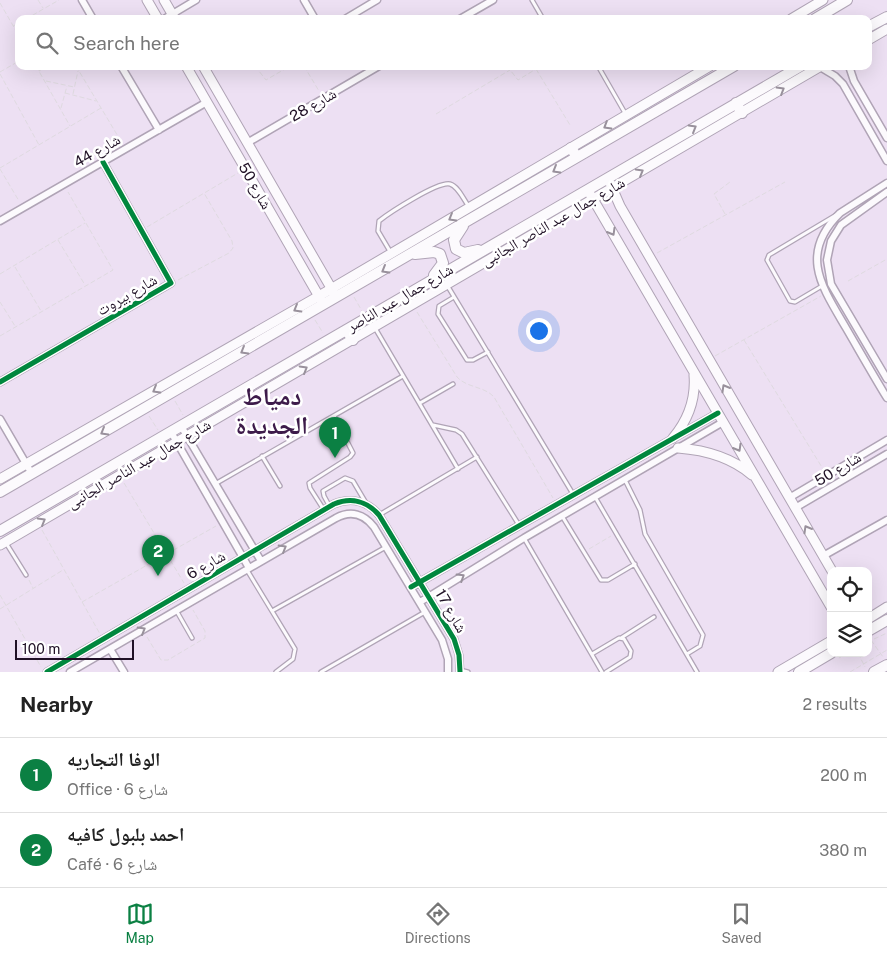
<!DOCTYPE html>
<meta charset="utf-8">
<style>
:root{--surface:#fff;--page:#f6f6f6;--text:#222;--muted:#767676;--line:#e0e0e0;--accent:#0b8043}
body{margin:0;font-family:"Public Sans","Noto Naskh Arabic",sans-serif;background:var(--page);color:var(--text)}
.controls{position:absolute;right:15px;bottom:15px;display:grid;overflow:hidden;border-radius:10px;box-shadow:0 5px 20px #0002}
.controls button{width:45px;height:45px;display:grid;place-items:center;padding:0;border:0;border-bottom:1px solid var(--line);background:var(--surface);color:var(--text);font:25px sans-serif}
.scale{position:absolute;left:15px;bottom:12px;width:119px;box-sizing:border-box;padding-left:5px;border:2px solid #201126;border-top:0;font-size:14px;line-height:18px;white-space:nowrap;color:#201126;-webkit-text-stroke:4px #fff;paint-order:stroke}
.you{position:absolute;left:538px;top:330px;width:18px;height:18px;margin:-12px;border:4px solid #fff;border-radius:50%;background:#1a73e8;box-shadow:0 0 0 8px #1a73e833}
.badge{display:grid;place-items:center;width:32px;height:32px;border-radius:50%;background:var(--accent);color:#fff;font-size:16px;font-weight:700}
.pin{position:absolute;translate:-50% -41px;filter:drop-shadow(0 1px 2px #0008)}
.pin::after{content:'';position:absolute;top:26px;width:18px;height:15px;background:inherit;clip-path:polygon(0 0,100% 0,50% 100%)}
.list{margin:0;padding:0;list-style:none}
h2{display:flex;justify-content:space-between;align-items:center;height:65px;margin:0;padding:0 20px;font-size:21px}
h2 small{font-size:16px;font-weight:400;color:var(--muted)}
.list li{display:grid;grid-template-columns:32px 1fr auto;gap:15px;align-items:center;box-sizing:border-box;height:75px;padding:0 20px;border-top:1px solid var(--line)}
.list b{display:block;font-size:19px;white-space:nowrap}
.list p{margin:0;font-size:16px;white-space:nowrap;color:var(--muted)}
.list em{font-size:16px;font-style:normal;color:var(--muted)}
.icon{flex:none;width:28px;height:28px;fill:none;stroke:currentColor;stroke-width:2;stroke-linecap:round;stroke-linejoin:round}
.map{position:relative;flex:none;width:887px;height:672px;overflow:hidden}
.search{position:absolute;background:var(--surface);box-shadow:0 5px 20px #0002;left:15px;right:15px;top:15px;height:55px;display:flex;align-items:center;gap:12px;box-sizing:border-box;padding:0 18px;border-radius:10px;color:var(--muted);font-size:19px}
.sheet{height:215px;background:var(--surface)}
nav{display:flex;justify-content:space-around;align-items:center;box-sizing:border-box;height:70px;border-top:1px solid var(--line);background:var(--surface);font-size:14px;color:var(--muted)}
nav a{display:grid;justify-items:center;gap:2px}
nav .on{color:var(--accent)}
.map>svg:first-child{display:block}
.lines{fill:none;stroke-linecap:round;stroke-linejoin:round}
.lane-casing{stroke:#b0a4b6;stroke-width:5.5}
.street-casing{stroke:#b0a4b6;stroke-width:9}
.secondary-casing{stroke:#b0a4b6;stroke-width:11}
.primary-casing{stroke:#b0a4b6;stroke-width:12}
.path{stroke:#dfdae0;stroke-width:1;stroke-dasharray:5 2.5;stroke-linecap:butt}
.lane{stroke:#fcfafd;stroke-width:3}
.street{stroke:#fcfafd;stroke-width:6}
.secondary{stroke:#fcfafd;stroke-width:9}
.primary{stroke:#fcfafd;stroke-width:10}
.cycleway-casing{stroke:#fff;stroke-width:8}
.cycleway{stroke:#00873e;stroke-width:5}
.oneway{stroke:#99919c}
.labels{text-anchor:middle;stroke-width:5;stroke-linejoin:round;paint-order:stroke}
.street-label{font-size:15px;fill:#201126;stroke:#fff}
.town-label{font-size:25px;font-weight:bold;fill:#3d1b4a;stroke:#fff}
</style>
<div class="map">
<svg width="887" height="672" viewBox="0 0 887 672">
<rect width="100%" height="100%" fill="#ede0f3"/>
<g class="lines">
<defs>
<path id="lane" d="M532 0 543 19
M598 66 625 113
M391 253 378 231 379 221C389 213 438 181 450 184 458 186 464 200 469 207
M447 285 573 494
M822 286 795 302 790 301 767 260 769 255 836 215
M454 297 439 306 438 314 467 360H473L488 352
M375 328 458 469
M420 403 453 384
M433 425 456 430 462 434 519 525
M262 456 280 486
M625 480 640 510 645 534 703 635 700 646 687 654
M215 484 403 376
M595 497 697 672
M330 507 324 496 323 491 345 478 353 481 366 503
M324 510 310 488 309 483 350 457 353 453 334 416
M379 515 477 457
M562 516 601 580H608L635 564
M524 538 602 672
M6 543 26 575
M247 570 295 649 293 659 276 672
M176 610 192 638
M272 611 386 547
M621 638 654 617
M592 654 619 638 624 639 631 651 630 657 606 672
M460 670 468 672
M321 672 425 612"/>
<path id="street" d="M82 0 93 19
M304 0 315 19
M164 19 196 0
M345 19 377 0
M460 19 493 0
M121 66 159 130
M849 66 854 81 887 138
M820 67 835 76 843 84 887 161
M247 143 379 66
M887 183 840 213C798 254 822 287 846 328 860 352 873 375 887 398
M887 192 841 225 831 241 827 260 831 284 887 379
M0 221 207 102
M0 382 171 283 103 162
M0 419 32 474
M181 426 261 561
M171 432 249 568
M789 498 887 440
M795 508 887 454
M823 556 887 520
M411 587 718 413
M420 602 524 538 723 422
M110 649 124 672
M47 672 334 504C351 497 367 501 379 515L454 639 459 655 460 672
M70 672 336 518C351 510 364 514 374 527L442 640 448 659V672"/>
<path id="secondary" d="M147 0 158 19
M164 0 175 19
M791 19 823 0
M868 40 887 29
M186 66 321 300
M203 66 334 293
M610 183 620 206 832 571
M590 194 831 607
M673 438C688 420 696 399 694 375
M678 448C705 450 731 457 752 475
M0 479 319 296 710 66
M0 545 821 66
M868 619 887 607
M778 672 831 641"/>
<path id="primary" d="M815 19 847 0
M868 27 887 17
M736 103 742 113
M571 148 577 157
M463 226 454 240 456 249 464 253 478 250
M415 254 434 252 440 254 443 263 434 275
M346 330 353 340
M0 492 734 66
M0 531 801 66
M868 631 887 620
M799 672 831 653
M874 672 887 665"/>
</defs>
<!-- lane casing -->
<use href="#lane" class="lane-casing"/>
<!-- street casing -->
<use href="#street" class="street-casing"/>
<!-- secondary casing -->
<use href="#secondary" class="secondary-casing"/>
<!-- primary casing -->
<use href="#primary" class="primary-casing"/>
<!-- path -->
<path class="path" d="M38 0 43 8
M0 3 19 36
M26 19 59 0
M13 26 19 23
M36 66 70 126
M76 66 122 143
M255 66 266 80 290 66
M304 66 319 91
M507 66 518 80 541 66
M536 69 570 125
M39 71 47 66
M0 72 19 61
M0 74 39 145
M46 81 74 87
M65 93 96 101
M73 94 78 71
M61 108 67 86
M436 114 510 70
M0 168 101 108
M0 169 19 201
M725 214 714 194 730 182
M147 227 238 173
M58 240 85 285
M657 253 785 182
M15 267 41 311
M0 274 85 223
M178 280 229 253 233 248 232 241 204 193
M848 281 887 259
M354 297 362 311
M0 302 15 326
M417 312 457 377C467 388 484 386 494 397L553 498
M315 320 323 333
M0 336 113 270 68 192
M744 340 823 469
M715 356 821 296
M175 401 183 415
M149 416 158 430
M124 483 184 583
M42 530 100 634
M589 549 611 536
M29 580 33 588
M0 595 41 667
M82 602 216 526
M0 609 63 570
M147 637 161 660H168L205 638V631L193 610
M874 639 887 633
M871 640 883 657
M858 653 865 667
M839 658 847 653
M850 672 887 650"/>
<!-- lane -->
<use href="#lane" class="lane"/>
<!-- street -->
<use href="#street" class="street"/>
<!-- secondary -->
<use href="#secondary" class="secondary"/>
<!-- primary -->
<use href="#primary" class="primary"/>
<defs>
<path id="cycleway" d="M0 382 171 283 103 162
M411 587 718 413
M47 672 334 504C351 497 367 501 379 515L454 639 459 655 460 672"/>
</defs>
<!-- cycleway casing -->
<use href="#cycleway" class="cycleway-casing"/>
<!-- cycleway -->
<use href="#cycleway" class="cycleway"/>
</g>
<!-- one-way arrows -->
<defs><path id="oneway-chevron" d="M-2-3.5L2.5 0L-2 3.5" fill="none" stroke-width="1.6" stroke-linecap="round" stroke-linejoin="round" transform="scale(1.25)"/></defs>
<g class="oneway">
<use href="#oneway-chevron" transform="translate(781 90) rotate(-31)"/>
<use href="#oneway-chevron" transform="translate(607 126) rotate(149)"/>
<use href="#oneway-chevron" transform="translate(693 128) rotate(-30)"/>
<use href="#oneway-chevron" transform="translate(556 170) rotate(150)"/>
<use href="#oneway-chevron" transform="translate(640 172) rotate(-30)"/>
<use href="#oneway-chevron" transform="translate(452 218) rotate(150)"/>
<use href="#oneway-chevron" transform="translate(612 232) rotate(60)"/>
<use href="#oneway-chevron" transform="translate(385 270) rotate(150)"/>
<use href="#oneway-chevron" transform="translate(297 309) rotate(150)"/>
<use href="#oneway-chevron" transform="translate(244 351) rotate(150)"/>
<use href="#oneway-chevron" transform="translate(304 369) rotate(-30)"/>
<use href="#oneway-chevron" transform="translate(725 388) rotate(-120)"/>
<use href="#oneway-chevron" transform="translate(156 390) rotate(150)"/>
<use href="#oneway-chevron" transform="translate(104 432) rotate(150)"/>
<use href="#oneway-chevron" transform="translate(738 448) rotate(60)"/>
<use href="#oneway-chevron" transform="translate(42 521) rotate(-30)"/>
<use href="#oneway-chevron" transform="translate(807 529) rotate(-120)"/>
<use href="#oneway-chevron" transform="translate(283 548) rotate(-30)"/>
<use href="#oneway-chevron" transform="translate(461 577) rotate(-32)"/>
<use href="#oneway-chevron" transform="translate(142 630) rotate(-30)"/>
</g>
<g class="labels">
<!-- street labels -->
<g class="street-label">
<text transform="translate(313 105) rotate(-30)" y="5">شارع 28</text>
<text transform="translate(97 151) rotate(-30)" y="5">شارع 44</text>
<text transform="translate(255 186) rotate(60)" y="5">شارع 50</text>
<text transform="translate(553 222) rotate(-30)" y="5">شارع جمال عبد الناصر الجانبى</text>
<text transform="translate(127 295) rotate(-30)" y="5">شارع بيروت</text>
<text transform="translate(400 298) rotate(-30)" y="5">شارع جمال عبد الناصر</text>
<text transform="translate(139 464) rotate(-30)" y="5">شارع جمال عبد الناصر الجانبى</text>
<text transform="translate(838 469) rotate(-31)" y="5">شارع 50</text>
<text transform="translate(206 565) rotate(-30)" y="5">شارع 6</text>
<text transform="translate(451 611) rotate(60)" y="5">شارع 17</text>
</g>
<!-- town labels -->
<g class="town-label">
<text x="272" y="405">دمياط<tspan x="272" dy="29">الجديدة</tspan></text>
</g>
</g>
</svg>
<div class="controls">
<button><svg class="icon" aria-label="locate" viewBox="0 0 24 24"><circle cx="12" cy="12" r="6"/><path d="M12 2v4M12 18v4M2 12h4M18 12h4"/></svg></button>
<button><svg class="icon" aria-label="layers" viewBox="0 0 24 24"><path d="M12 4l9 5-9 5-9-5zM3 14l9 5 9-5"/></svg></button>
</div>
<div class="scale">100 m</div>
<div class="you"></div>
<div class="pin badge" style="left:335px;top:458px">1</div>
<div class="pin badge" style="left:158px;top:576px">2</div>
<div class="search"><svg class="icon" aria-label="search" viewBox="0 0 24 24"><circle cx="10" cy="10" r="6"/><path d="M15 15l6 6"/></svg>Search here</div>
</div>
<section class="sheet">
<h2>Nearby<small>2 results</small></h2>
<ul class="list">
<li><span class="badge">1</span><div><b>الوفا التجاريه</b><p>Office · شارع 6</p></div><em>200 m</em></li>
<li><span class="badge">2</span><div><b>احمد بلبول كافيه</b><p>Café · شارع 6</p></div><em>380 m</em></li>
</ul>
</section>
<nav>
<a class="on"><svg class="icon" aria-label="map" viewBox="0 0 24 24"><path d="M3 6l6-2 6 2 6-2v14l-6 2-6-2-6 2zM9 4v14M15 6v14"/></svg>Map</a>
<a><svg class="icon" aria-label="directions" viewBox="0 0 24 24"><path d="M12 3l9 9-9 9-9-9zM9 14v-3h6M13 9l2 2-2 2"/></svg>Directions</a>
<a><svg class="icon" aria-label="saved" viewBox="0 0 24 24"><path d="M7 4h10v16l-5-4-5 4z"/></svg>Saved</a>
</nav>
